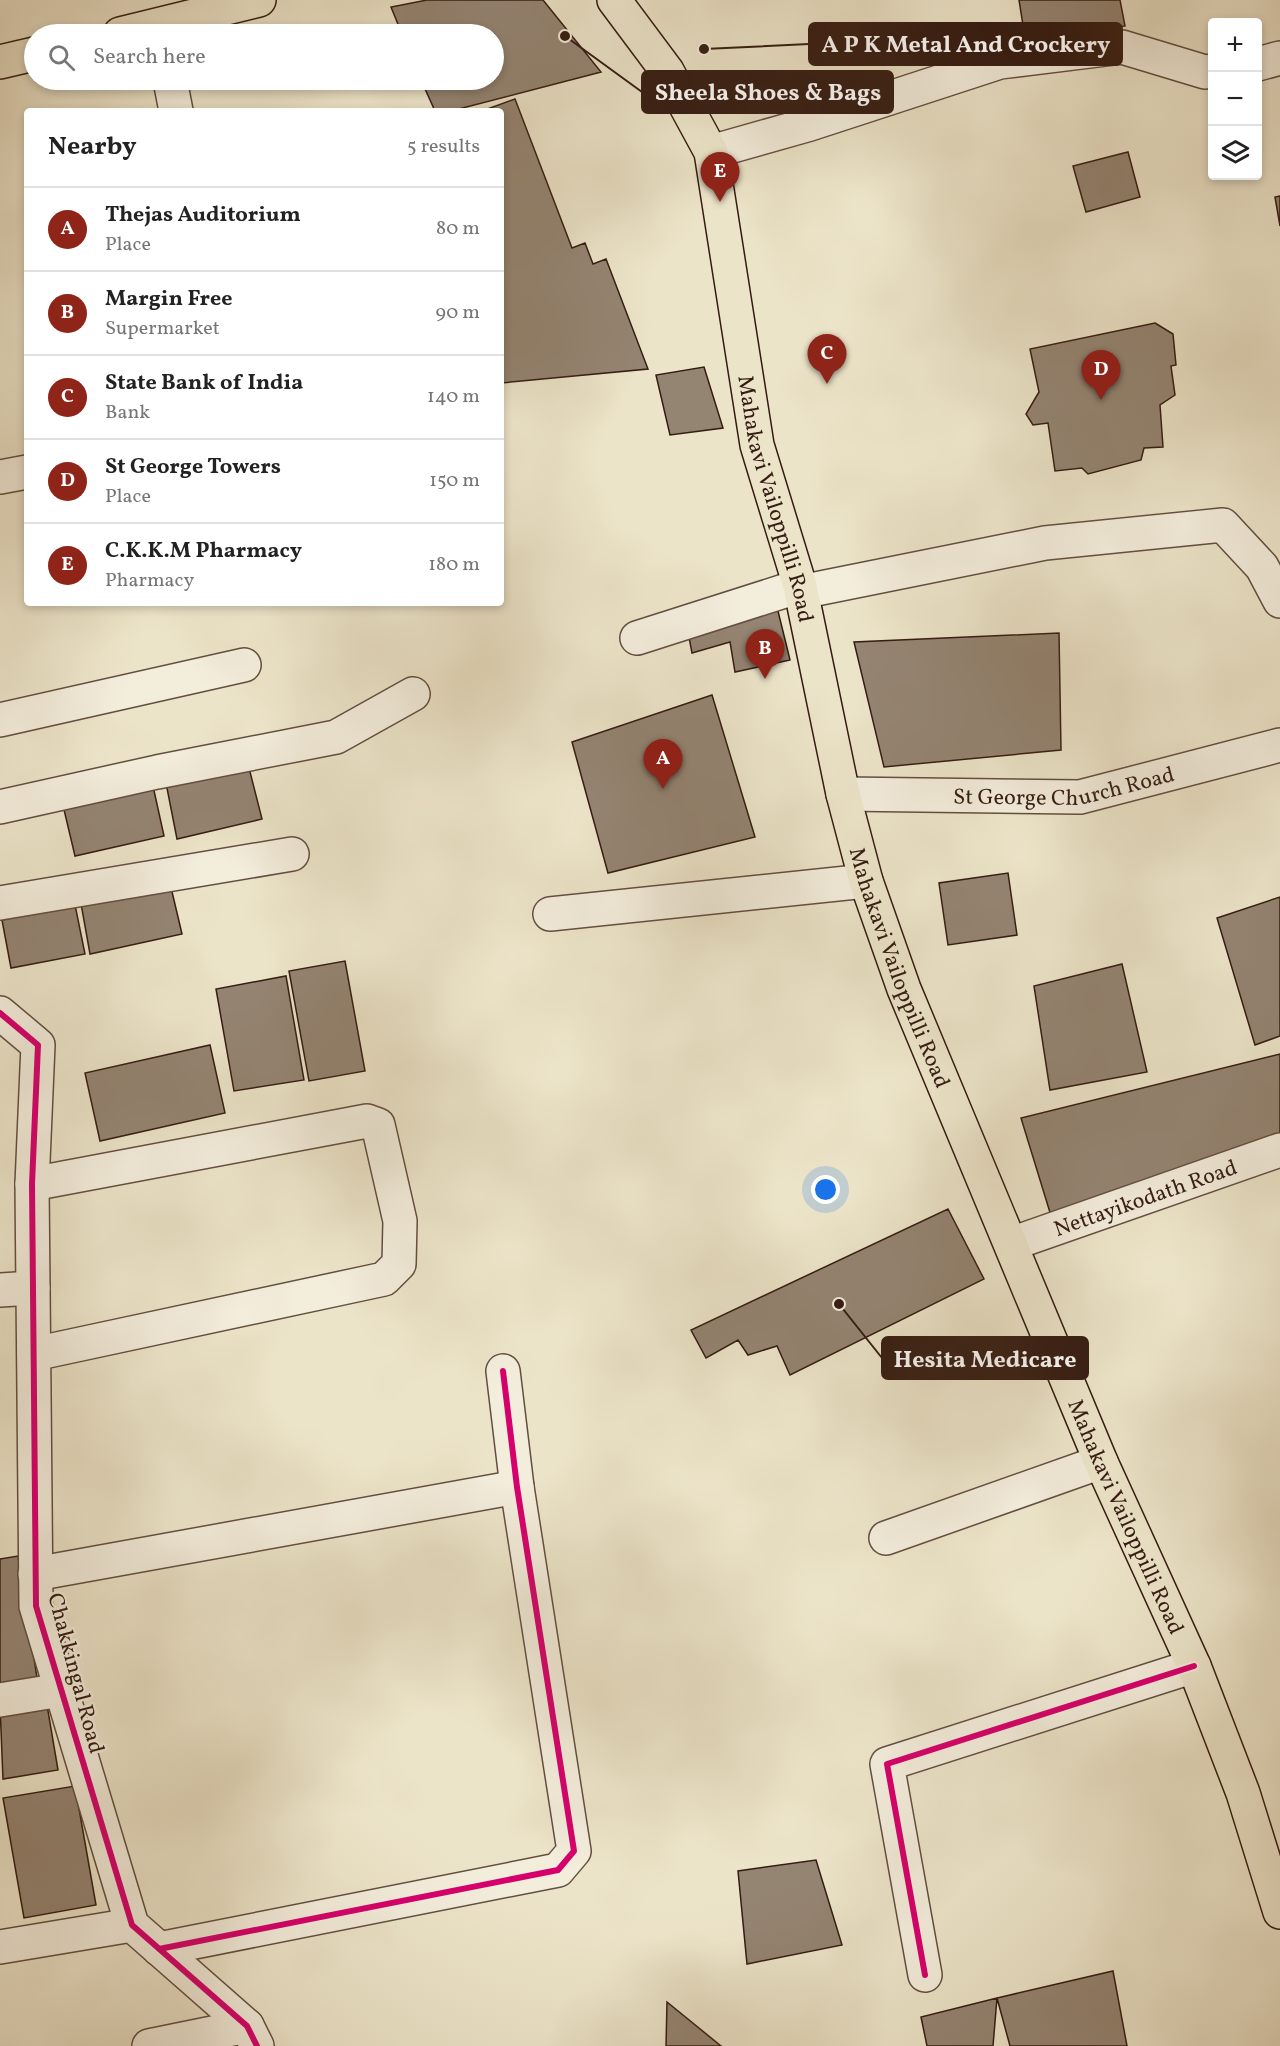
<!DOCTYPE html>
<meta charset="utf-8">
<style>
:root{--surface:#fff;--page:#f6f6f6;--text:#222;--muted:#767676;--line:#e0e0e0;--accent:#8f2418}
body{margin:0;font-family:Vollkorn,serif;background:var(--page);color:var(--text)}
.controls{position:absolute;right:18px;top:18px;display:grid;overflow:hidden;border-radius:6px;box-shadow:0 3px 9px #0003}
.controls button{width:54px;height:54px;display:grid;place-items:center;padding:0;border:0;border-bottom:2px solid var(--line);background:var(--surface);color:var(--text);font:30px sans-serif}
.you{position:absolute;left:826px;top:1190px;width:21px;height:21px;margin:-15px;border:4px solid #fff;border-radius:50%;background:#1a73e8;box-shadow:0 0 0 9px #1a73e833}
.badge{display:grid;place-items:center;width:39px;height:39px;border-radius:50%;background:var(--accent);color:#fff;font-size:20px;font-weight:700}
.pin{position:absolute;translate:-50% -50px;filter:drop-shadow(0 2px 3px #0008)}
.pin::after{content:'';position:absolute;top:32px;width:21px;height:18px;background:inherit;clip-path:polygon(0 0,100% 0,50% 100%)}
.list{margin:0;padding:0;list-style:none}
h2{display:flex;justify-content:space-between;align-items:center;height:78px;margin:0;padding:0 24px;font-size:26px}
h2 small{font-size:20px;font-weight:400;color:var(--muted)}
.list li{display:grid;grid-template-columns:39px 1fr auto;gap:18px;align-items:center;box-sizing:border-box;height:84px;padding:0 24px;border-top:2px solid var(--line)}
.list b{display:block;font-size:22px;white-space:nowrap}
.list p{margin:0;font-size:20px;white-space:nowrap;color:var(--muted)}
.list em{font-size:20px;font-style:normal;color:var(--muted)}
.icon{flex:none;width:33px;height:33px;fill:none;stroke:currentColor;stroke-width:2;stroke-linecap:round;stroke-linejoin:round}
.map{position:relative;flex:none;width:1280px;height:2046px;overflow:hidden}
.search{position:absolute;background:var(--surface);box-shadow:0 3px 9px #0003;left:24px;top:24px;width:480px;height:66px;display:flex;align-items:center;gap:15px;box-sizing:border-box;padding:0 21px;border-radius:33px;color:var(--muted);font-size:22px}
.panel{position:absolute;background:var(--surface);box-shadow:0 3px 9px #0003;left:24px;top:108px;width:480px;height:498px;border-radius:6px}
.map>svg:first-child{display:block}
.building{fill:#948472;stroke:#351c13;stroke-width:1.5}
.lines{fill:none;stroke-linecap:round;stroke-linejoin:round}
.minor-casing{stroke:#634e40;stroke-width:36}
.major-casing{stroke:#351c13;stroke-width:36}
.minor{stroke:#f3eddc;stroke-width:33}
.major{stroke:#ece4c9;stroke-width:33}
.cycleway-casing{stroke:#f3eddc;stroke-width:10}
.cycleway{stroke:#d6006c;stroke-width:6}
.labels{text-anchor:middle;stroke-width:5;stroke-linejoin:round;paint-order:stroke}
.street-label{font-size:22px;fill:#351c13;stroke:#f3eddc}
.leader{fill:none;stroke:#351c13;stroke-width:2}
.callout-dot{fill:#351c13;stroke:#f3eddc;stroke-width:2}
.callout{fill:#351c13;stroke:#351c13;stroke-width:2}
.callout-label{font-size:24px;text-anchor:middle;font-weight:bold;fill:#fff}
</style>
<div class="map">
<svg width="1280" height="2046" viewBox="0 0 1280 2046">
<rect width="100%" height="100%" fill="#ece4c9"/>
<filter id="stains"><feTurbulence type="fractalNoise" baseFrequency=".00333" numOctaves="4"/><feColorMatrix values="0 0 0 0 .2 0 0 0 0 .09 0 0 0 0 .02 0 0 0 .5 -.17"/></filter>
<radialGradient id="worn" r=".72"><stop offset=".6" stop-color="#630" stop-opacity="0"/><stop offset="1" stop-color="#630" stop-opacity=".3"/></radialGradient>
<!-- building -->
<path class="building" d="M427 0H543L601 72 451 111H435L421 80H494V34H402L391 7Z
M1019 0H1120L1125 26 1026 44Z
M515 99 572 248 585 243 593 264 606 259 648 369 501 383V111H482Z
M1128 152 1140 197 1086 212 1073 166Z
M1280 196V226L1275 197Z
M1155 323 1173 334 1176 365 1171 366 1175 395 1160 405 1163 447 1144 448 1141 460 1088 474 1082 468 1055 471 1048 423 1033 425 1026 414 1039 392 1030 349Z
M704 367 723 428 670 435 656 375Z
M777 607 790 660 735 672 730 642 692 653 688 632Z
M1059 633 1061 750 884 767 854 642Z
M712 695 755 837 608 873 572 742Z
M248 764 262 819 177 839 166 783Z
M151 777 164 836 75 856 61 797Z
M1008 873 1017 935 948 945 939 883Z
M169 879 182 934 90 954 80 898Z
M1280 897V1036L1255 1045 1217 918Z
M75 905 85 954 11 968 2 920Z
M345 961 365 1071 309 1081 289 971Z
M1122 964 1147 1072 1050 1090 1034 986Z
M286 976 304 1080 234 1091 216 989Z
M210 1045 225 1113 100 1141 85 1073Z
M1280 1054V1140L1052 1219 1021 1118Z
M948 1209 984 1279 790 1375 777 1346 748 1355 738 1340 706 1358 691 1330Z
M18 1556 37 1678 0 1683V1559Z
M46 1699 58 1770 3 1779 0 1706Z
M75 1786 96 1905 24 1918 3 1798Z
M816 1860 842 1945 747 1964 738 1871Z
M1113 1971 1127 2046H1010L997 1998Z
M997 1998 993 2046H927L921 2017Z
M667 2002 721 2046H666Z"/>
<g class="lines">
<defs>
<g id="minor">
<path d="M1258 64 1280 58"/>
<path d="M170 80 176 111"/>
<path d="M711 152 810 124 1000 62 1122 47 1205 72 1212 71"/>
<path d="M0 477 27 472"/>
<path d="M801 592 1045 543 1223 525 1262 567 1280 601"/>
<path d="M637 638 800 586"/>
<path d="M0 720 244 665"/>
<path id="s1" d="M843 794 1080 797 1280 745"/>
<path d="M0 807 157 772 336 737 413 694"/>
<path d="M0 903 292 854"/>
<path d="M550 914 866 881"/>
<path d="M0 1013 38 1045 32 1184 36 1606 132 1925 247 2026 257 2046"/>
<path d="M32 1184 367 1121 378 1125 400 1221 399 1264 384 1279 34 1354"/>
<path id="s2" d="M1011 1244 1280 1150"/>
<path d="M0 1290 33 1288"/>
<path d="M886 1538 1101 1462"/>
<path d="M35 1574 517 1487"/>
<path d="M0 1700 61 1690"/>
<path d="M0 1947 132 1925"/>
<path d="M159 1949 558 1870 574 1851 517 1487 503 1371"/>
<path d="M925 1975 887 1764 1194 1666"/>
<path d="M149 2046 247 2026"/>
</g>
<g id="major">
<path id="s3" d="M614 0 667 71 711 152 757 445 800 586 843 794 866 881 904 989 1101 1462 1194 1666 1243 1793 1280 1912"/>
<path d="M120 34 259 0"/>
<path d="M0 62 34 54"/>
</g>
</defs>
<!-- minor casing -->
<use href="#minor" class="minor-casing"/>
<!-- major casing -->
<use href="#major" class="major-casing"/>
<!-- minor -->
<use href="#minor" class="minor"/>
<!-- major -->
<use href="#major" class="major"/>
<defs>
<path id="cycleway" d="M0 1013 38 1045 32 1184 36 1606 132 1925 247 2026 257 2046
M159 1949 558 1870 574 1851 517 1487 503 1371
M925 1975 887 1764 1194 1666"/>
</defs>
<!-- cycleway casing -->
<use href="#cycleway" class="cycleway-casing"/>
<!-- cycleway -->
<use href="#cycleway" class="cycleway"/>
</g>
<g class="labels">
<!-- street labels -->
<g class="street-label">
<text dy="8" stroke="none"><textPath href="#s3" startOffset="534">Mahakavi Vailoppilli Road</textPath></text>
<text dy="8" stroke="none"><textPath href="#s1" startOffset="222">St George Church Road</textPath></text>
<text dy="8" stroke="none"><textPath href="#s3" startOffset="1020">Mahakavi Vailoppilli Road</textPath></text>
<text dy="8" stroke="none"><textPath href="#s2" startOffset="142">Nettayikodath Road</textPath></text>
<text dy="8" stroke="none"><textPath href="#s3" startOffset="1614">Mahakavi Vailoppilli Road</textPath></text>
<text transform="translate(77 1673) rotate(75)" y="8">Chakkingal Road</text>
</g>
</g>
<!-- callouts -->
<path class="leader" d="M704 49L809 44M565 36L642 92M839 1304L882 1358"/>
<g class="callout-dot">
<circle cx="704" cy="49" r="6"/>
<circle cx="565" cy="36" r="6"/>
<circle cx="839" cy="1304" r="6"/>
</g>
<g class="callout">
<rect x="809" y="23" width="313" height="42" rx="6"/>
<rect x="642" y="71" width="251" height="42" rx="6"/>
<rect x="882" y="1337" width="206" height="42" rx="6"/>
</g>
<g class="callout-label">
<text x="966" y="52">A P K Metal And Crockery</text>
<text x="768" y="100">Sheela Shoes &amp; Bags</text>
<text x="985" y="1367">Hesita Medicare</text>
</g>
<rect width="100%" height="100%" filter="url(#stains)"/>
<rect width="100%" height="100%" fill="url(#worn)"/>
</svg>
<div class="controls">
<button>+</button>
<button>−</button>
<button><svg class="icon" aria-label="layers" viewBox="0 0 24 24"><path d="M12 4l9 5-9 5-9-5zM3 14l9 5 9-5"/></svg></button>
</div>
<div class="you"></div>
<div class="pin badge" style="left:663px;top:789px">A</div>
<div class="pin badge" style="left:765px;top:679px">B</div>
<div class="pin badge" style="left:827px;top:384px">C</div>
<div class="pin badge" style="left:1101px;top:400px">D</div>
<div class="pin badge" style="left:720px;top:202px">E</div>
<div class="search"><svg class="icon" aria-label="search" viewBox="0 0 24 24"><circle cx="10" cy="10" r="6"/><path d="M15 15l6 6"/></svg>Search here</div>
<section class="panel">
<h2>Nearby<small>5 results</small></h2>
<ul class="list">
<li><span class="badge">A</span><div><b>Thejas Auditorium</b><p>Place</p></div><em>80 m</em></li>
<li><span class="badge">B</span><div><b>Margin Free</b><p>Supermarket</p></div><em>90 m</em></li>
<li><span class="badge">C</span><div><b>State Bank of India</b><p>Bank</p></div><em>140 m</em></li>
<li><span class="badge">D</span><div><b>St George Towers</b><p>Place</p></div><em>150 m</em></li>
<li><span class="badge">E</span><div><b>C.K.K.M Pharmacy</b><p>Pharmacy</p></div><em>180 m</em></li>
</ul>
</section>
</div>
